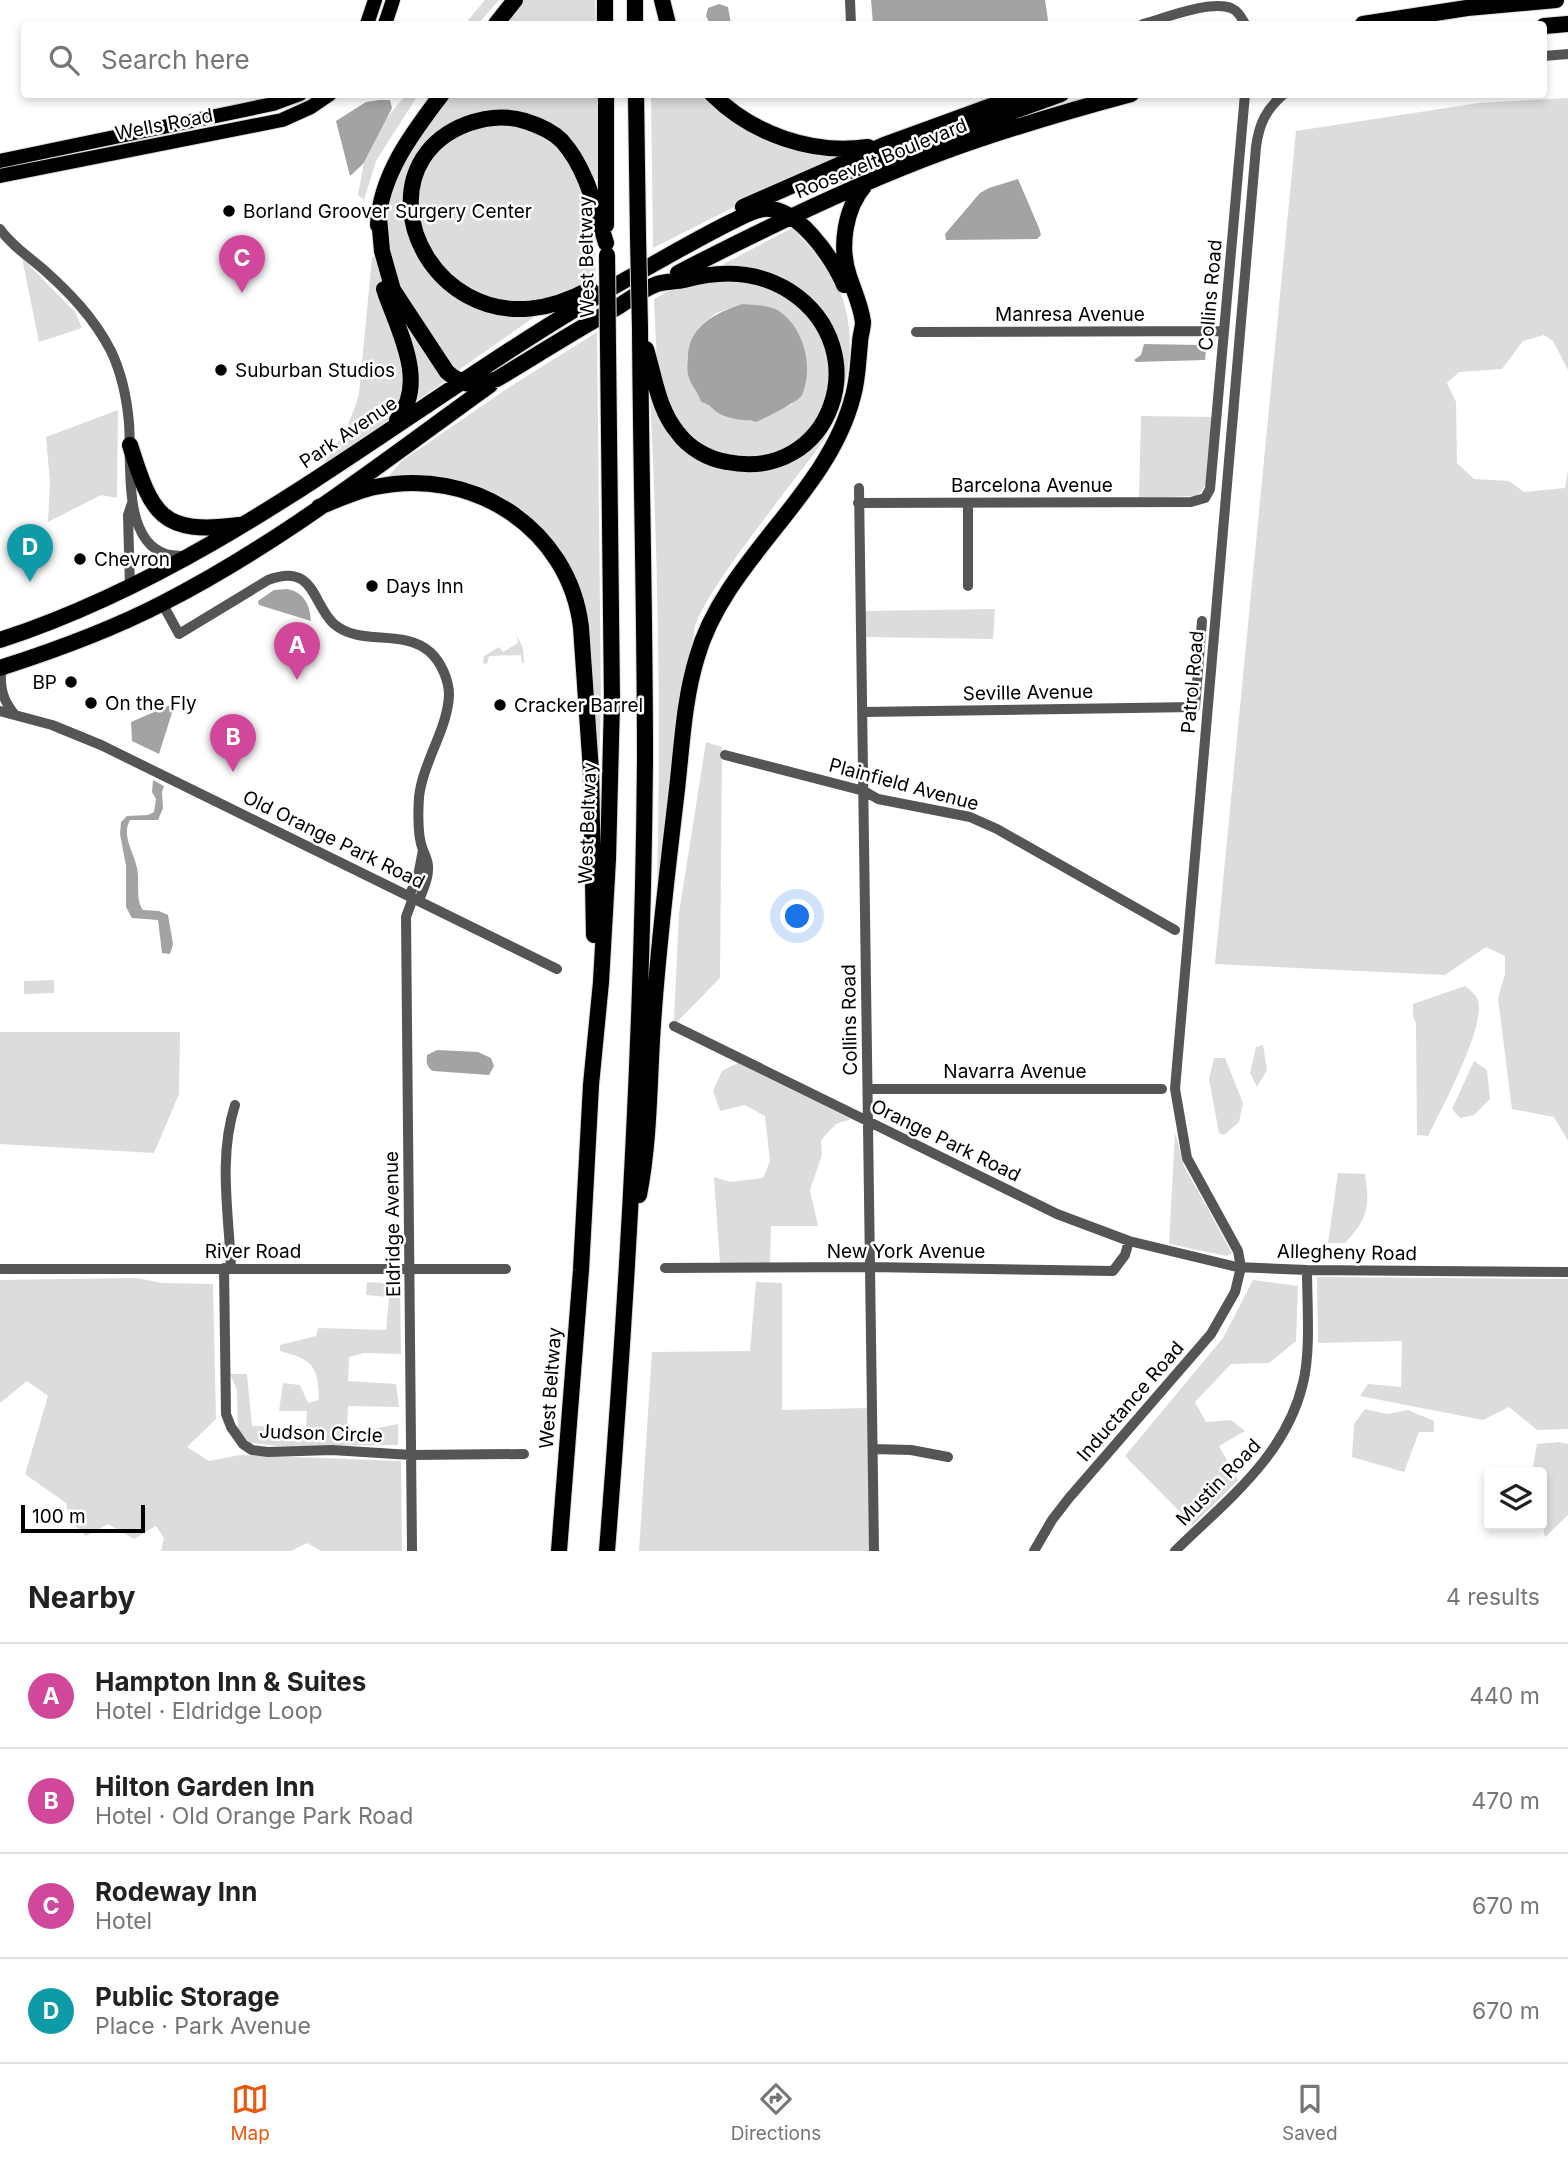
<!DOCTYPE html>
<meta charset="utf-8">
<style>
:root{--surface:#fff;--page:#f2f2f2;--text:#222;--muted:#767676;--line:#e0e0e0;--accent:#ea580c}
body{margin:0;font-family:Inter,sans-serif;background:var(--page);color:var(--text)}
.controls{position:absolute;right:21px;bottom:21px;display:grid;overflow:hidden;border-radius:7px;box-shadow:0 4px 10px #0003}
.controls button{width:63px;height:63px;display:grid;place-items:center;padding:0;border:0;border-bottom:2px solid var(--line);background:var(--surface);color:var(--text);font:35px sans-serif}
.scale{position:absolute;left:21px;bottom:18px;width:124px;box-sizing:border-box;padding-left:7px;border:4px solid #000;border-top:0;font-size:19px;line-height:24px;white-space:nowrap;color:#000;-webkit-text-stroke:5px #fff;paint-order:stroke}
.you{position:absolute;left:798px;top:917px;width:24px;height:24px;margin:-18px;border:5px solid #fff;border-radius:50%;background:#1a73e8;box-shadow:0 0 0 10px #1a73e833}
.badge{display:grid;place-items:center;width:46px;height:46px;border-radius:50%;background:var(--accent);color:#fff;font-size:23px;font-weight:700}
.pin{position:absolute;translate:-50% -58px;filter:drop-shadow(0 2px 4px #0008)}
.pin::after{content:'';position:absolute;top:37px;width:24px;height:21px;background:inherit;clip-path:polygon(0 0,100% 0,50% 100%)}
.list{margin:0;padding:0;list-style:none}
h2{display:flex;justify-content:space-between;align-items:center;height:91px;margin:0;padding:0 28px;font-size:30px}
h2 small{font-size:23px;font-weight:400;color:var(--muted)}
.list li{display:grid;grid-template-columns:46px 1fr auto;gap:21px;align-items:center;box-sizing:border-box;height:105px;padding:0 28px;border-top:2px solid var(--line)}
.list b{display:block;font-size:26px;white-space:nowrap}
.list p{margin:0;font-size:23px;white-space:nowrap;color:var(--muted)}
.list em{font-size:23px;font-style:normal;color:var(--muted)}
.icon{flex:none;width:38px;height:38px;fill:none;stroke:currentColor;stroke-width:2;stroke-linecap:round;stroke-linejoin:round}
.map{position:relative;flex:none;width:1568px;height:1551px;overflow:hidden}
.search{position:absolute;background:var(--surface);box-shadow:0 4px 10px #0003;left:21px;right:21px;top:21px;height:77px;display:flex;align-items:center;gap:18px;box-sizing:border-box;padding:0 24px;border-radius:7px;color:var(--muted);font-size:26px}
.sheet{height:511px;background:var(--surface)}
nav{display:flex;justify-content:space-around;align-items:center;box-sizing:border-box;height:98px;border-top:2px solid var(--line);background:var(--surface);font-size:19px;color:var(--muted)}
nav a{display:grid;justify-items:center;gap:4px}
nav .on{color:var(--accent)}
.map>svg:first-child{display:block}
.green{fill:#dcdcdc;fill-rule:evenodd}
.water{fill:#a3a3a3}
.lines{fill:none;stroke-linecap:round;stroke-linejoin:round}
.major-casing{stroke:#dbdbdb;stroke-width:16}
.highway-casing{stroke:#dbdbdb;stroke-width:18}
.minor{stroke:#555;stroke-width:10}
.major{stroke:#000;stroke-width:14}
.highway{stroke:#000;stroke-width:16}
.highway-bridge-casing{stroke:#dbdbdb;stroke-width:18;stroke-linecap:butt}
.highway-bridge{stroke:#000;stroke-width:16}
.poi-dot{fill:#000;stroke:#fff;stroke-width:2.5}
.labels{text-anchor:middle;stroke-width:5;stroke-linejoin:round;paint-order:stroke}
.street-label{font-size:19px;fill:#000;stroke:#fff}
.poi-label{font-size:19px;fill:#000;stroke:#fff;text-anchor:start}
</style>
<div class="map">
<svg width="1568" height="1551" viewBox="0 0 1568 1551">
<rect width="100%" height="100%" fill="#fff"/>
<!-- green -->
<path class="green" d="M485 0H499L478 24H465Z
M524 0H595L596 24H504Z
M406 95H418L376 161 364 200 358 195 368 140Z
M446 95H597L598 179H591L536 120 446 131 407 205 450 288 540 313 456 372 405 302 390 265 386 213 394 179Z
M651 95H704L729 117 856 152 754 197 653 248Z
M1568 98V370L1553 341 1544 335 1523 341 1502 369 1459 372 1447 383 1456 402 1457 463 1474 479 1509 481 1524 492 1565 488 1568 469V1141L1554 1117 1512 1109 1498 998 1505 974V956L1486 947 1445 975 1215 964 1296 131 1479 103Z
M511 122 553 139 577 168 594 230 596 280 569 296 550 303 486 300 436 264 416 219 421 177 436 151 464 131Z
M792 228C809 246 827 264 838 287 860 335 849 393 825 438 803 472 690 606 694 635L684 682 660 884H657C661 720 658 557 650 394L655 393 704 460 794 455 840 392 817 310 718 267Z
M372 257H379L447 380 326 463 324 462C341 442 352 419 359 394Z
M22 258 75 312 82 328 39 342Z
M717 276 779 289 819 325 834 377 815 427 782 452 741 459 707 450 686 433 671 410 657 364 654 299 680 285ZM742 304 793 404C758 418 759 427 720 412 713 409 709 403 701 402L698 389 689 378 687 370 698 328 716 313Z
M597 332 601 702 599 763 594 762 573 577 500 502 384 481 402 461 508 388Z
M118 410 117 498 101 495 48 522 50 482 46 437Z
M1141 416 1212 417 1207 482 1202 491 1196 496 1139 498Z
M995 609 993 639 866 637 865 611Z
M516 634 523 648 524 663H522L521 655 489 656 487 664 483 663 484 656 499 647 503 652 518 643Z
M706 742 722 747 720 978 676 1023 674 1020 679 913Z
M54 980V993L24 994V981Z
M1465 986C1469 989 1475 994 1477 998 1489 1022 1440 1111 1428 1136L1417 1135 1416 1024 1413 1016V1004Z
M0 1032H180L179 1094 154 1153 0 1144Z
M1263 1045 1267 1070 1257 1087 1250 1073 1256 1047Z
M1214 1058H1225L1243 1103 1239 1122 1224 1135 1219 1133 1209 1079Z
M1474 1061 1487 1070 1490 1099 1474 1115 1460 1118 1452 1109Z
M738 1063 851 1119 836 1124 821 1140 822 1155 810 1190 818 1226H771L770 1264H720L714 1177 730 1182 763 1178 770 1161 765 1116 745 1105 720 1111 713 1091 722 1071Z
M1175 1133 1184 1166 1232 1253 1227 1256 1169 1244Z
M1338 1173 1365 1174C1370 1208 1368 1218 1345 1243H1328Z
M1317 1277 1568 1279V1429L1537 1430 1509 1407 1483 1420 1360 1396 1368 1384 1401 1387 1402 1341 1318 1343Z
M137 1278 162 1283 213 1284 216 1419 187 1447 209 1461 240 1455 401 1461 402 1551H321L307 1543 291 1551H161L164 1538 156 1526 134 1539 108 1524 86 1536 69 1520 66 1503 25 1474 48 1396 27 1381 0 1403V1280Z
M1253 1280 1298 1286 1296 1341 1269 1363 1231 1364 1195 1402 1206 1422 1231 1420 1245 1431 1219 1446 1238 1480 1193 1525 1125 1456 1223 1338Z
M367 1282 400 1284 401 1354 364 1353 349 1357 348 1381 396 1384 399 1407 348 1406 347 1432 371 1434 373 1429 398 1424V1445L278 1446 251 1443 238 1432 237 1390 230 1374H247L252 1426 306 1428 307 1411H279L283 1383 300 1385 308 1403 319 1400C318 1365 313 1360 280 1351V1345L316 1336 318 1328 386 1330 389 1297 366 1295Z
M756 1282 782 1283V1410L868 1408 870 1551H639L652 1352 750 1351Z
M1365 1409 1387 1414 1408 1410 1434 1421V1432H1419L1404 1472 1352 1457 1354 1424Z
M1559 1442 1568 1444V1515L1545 1537 1542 1524V1472H1532L1537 1444Z"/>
<!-- water -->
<path class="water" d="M871 0H1045L1048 20 1046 24H873Z
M719 4 728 7 731 24H710L706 16 708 8Z
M379 100H390L392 108 363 164 350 176 336 121 366 102Z
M1018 179 1039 228 1041 235 1037 239 946 240 945 234 980 193 989 188Z
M742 304C753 305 769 305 779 311 804 328 814 367 802 395 798 402 765 418 756 422L750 420C743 421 728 418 720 414 712 410 711 404 701 402 698 391 692 387 689 378 686 371 688 362 688 355 690 325 716 313 742 304Z
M1144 344 1199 345 1206 350 1205 360 1136 362 1134 360 1141 355Z
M287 589C304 592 310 605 311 621L259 605 258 601 274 590Z
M175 703 159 754 132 741 131 722Z
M153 780 164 786 162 792 163 808 158 820H130C121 836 134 852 137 868 140 881 135 900 143 910L159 911 168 915 173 944 170 954 162 953 158 920 132 918 126 907V866L120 834 121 822 127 816 148 815 154 812 156 799 152 792Z
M437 1050 478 1052 491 1058 494 1066 489 1075 433 1071C427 1067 426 1063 427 1055Z"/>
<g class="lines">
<defs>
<path id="major" d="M367 24 375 0
M385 24 393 0
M0 161 273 104 300 94
M0 176 282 120 311 107 330 94"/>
<path id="highway" d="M605 0V24
M635 0V24
M662 0 668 24
M496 24 515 0
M1363 24 1467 8 1556 0
M1544 26 1568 24
M606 94V225
M636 94 638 237
M712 94C752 134 812 155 868 147
M838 175 1061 94
M743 207 884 145 1024 94
M379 217 382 251 393 290 447 372C465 388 476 386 497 379 537 355 576 330 616 308 629 300 643 289 657 284 666 281 675 282 684 280 721 270 757 270 791 292 878 350 831 483 727 462 708 459 689 448 678 433 658 409 655 378 646 349
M378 225C380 175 413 132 442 94
M678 273C763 229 853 185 943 152 1005 129 1068 111 1131 94
M384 289C397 329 429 382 397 420
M590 289C552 310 508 318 468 296 399 258 385 155 467 124 486 117 506 115 525 121 538 125 552 131 562 141 587 169 595 208 606 243
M130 445C152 515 161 535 239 525
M319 507C337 500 356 491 375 487 472 466 569 528 581 627L591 771 594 935
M0 640C233 564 416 397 627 279 661 260 695 240 729 223 740 218 752 210 764 209 797 206 833 258 844 285
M0 668C56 650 111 630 163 603 279 544 384 461 490 385
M639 1195C650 1139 649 1080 653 1024 658 945 668 867 677 789 682 745 684 699 697 657 725 559 828 495 853 396 858 379 858 361 860 343 860 336 863 329 863 322 861 306 854 291 849 276 839 247 845 208 865 185
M559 1551 581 1270 591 1085 601 982 608 859 612 702 608 345
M607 1551C628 1287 643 1023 645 759 645 615 641 472 640 328"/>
</defs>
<!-- major casing -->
<use href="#major" class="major-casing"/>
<!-- highway casing -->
<use href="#highway" class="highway-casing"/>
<!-- minor -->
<path class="minor" d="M850 0 851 24
M1143 24C1165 18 1210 0 1231 8 1238 11 1241 17 1245 24
M1544 56 1568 54
M0 229C11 245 28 256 43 269 70 293 94 318 111 351 121 372 127 400 129 423 132 459 121 540 166 554 173 556 181 556 188 556
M916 332 1224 331
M859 488 874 1551
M858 503 1191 502 1205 498 1210 489 1245 94
M968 586V503
M130 588 128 515 132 503
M162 603 179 634 268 580C315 562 312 604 334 624 361 647 402 628 430 652 441 662 449 680 449 695 448 728 423 762 419 797 418 813 417 836 423 850 426 858 429 862 428 870 428 881 422 891 419 901
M1 668C0 688 2 699 15 715
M0 711 52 725 101 745 557 969
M863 712 1195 707 1202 621
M725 755 864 791 878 799 970 817 997 829 1175 930
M409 896 418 876 423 850
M674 1026 1057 1214 1129 1241 1237 1267 1307 1270 1568 1272
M868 1089H1162
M224 1268 226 1414 231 1427 243 1444 252 1450 268 1452 332 1450 411 1455 524 1454
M231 1268C229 1214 218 1158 235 1105
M665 1268 870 1267 1113 1271 1125 1255 1129 1241
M0 1269H506
M873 1449 911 1450 948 1457
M412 1551 406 917 413 898
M1034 1551 1052 1520 1069 1498 1211 1334 1235 1292 1241 1267 1238 1251 1187 1158 1175 1089 1256 147C1259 124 1266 109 1284 94
M1175 1551C1226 1501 1286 1456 1303 1383 1311 1351 1307 1304 1307 1270"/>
<!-- major -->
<use href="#major" class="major"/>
<!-- highway -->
<use href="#highway" class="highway"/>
<defs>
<path id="highway-bridge" d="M638 237 640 328
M607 255 608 345"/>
</defs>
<!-- highway-bridge casing -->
<use href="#highway-bridge" class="highway-bridge-casing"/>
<!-- highway-bridge -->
<use href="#highway-bridge" class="highway-bridge"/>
</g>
<!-- markers -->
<g class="poi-dot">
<circle cx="229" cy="211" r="7"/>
<circle cx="221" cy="370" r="7"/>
<circle cx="80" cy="559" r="7"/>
<circle cx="372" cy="586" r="7"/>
<circle cx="71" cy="682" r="7"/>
<circle cx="91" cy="703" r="7"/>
<circle cx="500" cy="705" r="7"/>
</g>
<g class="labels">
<!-- street labels -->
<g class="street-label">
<text transform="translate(164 124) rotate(-11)" y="7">Wells Road</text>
<text transform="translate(881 158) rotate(-22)" y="7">Roosevelt Boulevard</text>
<text transform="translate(586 257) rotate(-91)" y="7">West Beltway</text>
<text transform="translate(1210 295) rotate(-85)" y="7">Collins Road</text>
<text x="1070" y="321">Manresa Avenue</text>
<text transform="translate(348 432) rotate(-34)" y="7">Park Avenue</text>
<text x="1032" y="492">Barcelona Avenue</text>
<text transform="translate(1192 682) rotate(-85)" y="7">Patrol Road</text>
<text transform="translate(1028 692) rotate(-1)" y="7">Seville Avenue</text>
<text transform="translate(904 784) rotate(15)" y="7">Plainfield Avenue</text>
<text transform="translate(587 823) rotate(-88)" y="7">West Beltway</text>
<text transform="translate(334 839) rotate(26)" y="7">Old Orange Park Road</text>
<text transform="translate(849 1020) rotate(-91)" y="7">Collins Road</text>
<text x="1015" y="1078">Navarra Avenue</text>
<text transform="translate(946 1140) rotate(26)" y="7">Orange Park Road</text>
<text transform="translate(392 1224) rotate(-91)" y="7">Eldridge Avenue</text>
<text x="253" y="1258">River Road</text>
<text x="906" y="1258">New York Avenue</text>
<text transform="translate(1347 1252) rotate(1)" y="7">Allegheny Road</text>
<text transform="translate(550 1388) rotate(-86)" y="7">West Beltway</text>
<text transform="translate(1130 1401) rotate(-49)" y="7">Inductance Road</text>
<text transform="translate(321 1433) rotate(2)" y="7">Judson Circle</text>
<text transform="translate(1218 1482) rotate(-46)" y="7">Mustin Road</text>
</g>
<!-- poi labels -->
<g class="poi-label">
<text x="243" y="218">Borland Groover Surgery Center</text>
<text x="235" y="377">Suburban Studios</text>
<text x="94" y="566">Chevron</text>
<text x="386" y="593">Days Inn</text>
<text x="57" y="689" text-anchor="end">BP</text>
<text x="105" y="710">On the Fly</text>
<text x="514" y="712">Cracker Barrel</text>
</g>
</g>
</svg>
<div class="controls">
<button><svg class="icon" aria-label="layers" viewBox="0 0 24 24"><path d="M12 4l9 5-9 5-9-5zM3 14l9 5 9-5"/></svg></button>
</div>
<div class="scale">100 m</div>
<div class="you"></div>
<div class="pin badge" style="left:297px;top:680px;background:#d1479c">A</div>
<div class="pin badge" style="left:233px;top:772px;background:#d1479c">B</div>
<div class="pin badge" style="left:242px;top:293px;background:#d1479c">C</div>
<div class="pin badge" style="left:30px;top:582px;background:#0f9aa8">D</div>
<div class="search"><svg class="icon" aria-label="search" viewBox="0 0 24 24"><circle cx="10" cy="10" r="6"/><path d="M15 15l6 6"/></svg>Search here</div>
</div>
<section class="sheet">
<h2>Nearby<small>4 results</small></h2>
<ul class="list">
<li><span class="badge" style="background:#d1479c">A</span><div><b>Hampton Inn &amp; Suites</b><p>Hotel · Eldridge Loop</p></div><em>440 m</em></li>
<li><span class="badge" style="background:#d1479c">B</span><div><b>Hilton Garden Inn</b><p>Hotel · Old Orange Park Road</p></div><em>470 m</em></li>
<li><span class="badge" style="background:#d1479c">C</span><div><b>Rodeway Inn</b><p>Hotel</p></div><em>670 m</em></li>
<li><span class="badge" style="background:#0f9aa8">D</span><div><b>Public Storage</b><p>Place · Park Avenue</p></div><em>670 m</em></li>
</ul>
</section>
<nav>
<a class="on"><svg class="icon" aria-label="map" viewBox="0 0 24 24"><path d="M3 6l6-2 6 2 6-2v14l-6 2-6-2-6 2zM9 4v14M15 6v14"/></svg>Map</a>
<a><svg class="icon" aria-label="directions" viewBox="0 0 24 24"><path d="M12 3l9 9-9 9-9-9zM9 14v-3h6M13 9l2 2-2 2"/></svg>Directions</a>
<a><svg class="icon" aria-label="saved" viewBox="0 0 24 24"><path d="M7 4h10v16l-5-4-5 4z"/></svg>Saved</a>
</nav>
